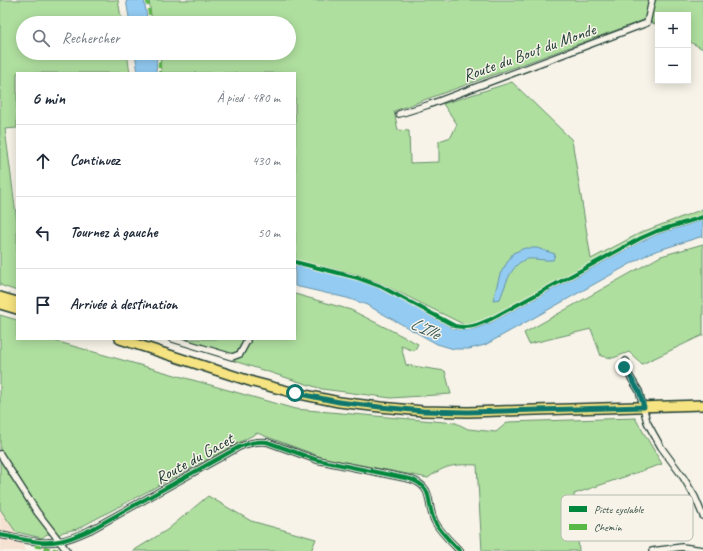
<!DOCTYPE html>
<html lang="fr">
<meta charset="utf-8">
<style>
:root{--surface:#fff;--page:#f2f2f3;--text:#1f2937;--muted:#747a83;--line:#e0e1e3}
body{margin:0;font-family:Caveat,sans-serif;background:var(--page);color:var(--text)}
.controls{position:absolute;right:12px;top:12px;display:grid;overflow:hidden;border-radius:0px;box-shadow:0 2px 10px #0003}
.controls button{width:36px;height:36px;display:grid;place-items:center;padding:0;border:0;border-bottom:1px solid var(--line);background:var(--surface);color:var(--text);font:20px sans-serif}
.stop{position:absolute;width:12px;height:12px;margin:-9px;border:3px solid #0f766e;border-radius:50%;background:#fff}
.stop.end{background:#0f766e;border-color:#fff;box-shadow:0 1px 4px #0008}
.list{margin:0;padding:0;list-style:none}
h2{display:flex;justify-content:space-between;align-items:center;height:52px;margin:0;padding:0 16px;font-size:17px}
h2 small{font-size:13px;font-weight:400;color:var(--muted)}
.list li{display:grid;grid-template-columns:26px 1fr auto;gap:12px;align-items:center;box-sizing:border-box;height:72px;padding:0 16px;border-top:1px solid var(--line)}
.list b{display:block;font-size:15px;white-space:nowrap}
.list em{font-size:13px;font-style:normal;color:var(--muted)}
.icon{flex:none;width:22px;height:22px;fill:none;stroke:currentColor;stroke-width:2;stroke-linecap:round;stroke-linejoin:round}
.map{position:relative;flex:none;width:703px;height:551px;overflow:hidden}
.search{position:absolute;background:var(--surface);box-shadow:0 2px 10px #0003;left:16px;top:16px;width:280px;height:44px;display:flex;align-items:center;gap:10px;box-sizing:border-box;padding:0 14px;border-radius:22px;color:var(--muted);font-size:15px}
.panel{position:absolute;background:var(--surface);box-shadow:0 2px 10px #0003;left:16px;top:72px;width:280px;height:268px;border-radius:0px}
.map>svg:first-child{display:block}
.built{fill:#f5e2d3}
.green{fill:#afdf9f;stroke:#678e6a}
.water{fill:#93cbf2;stroke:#6592a6}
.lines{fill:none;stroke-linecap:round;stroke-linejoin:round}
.minor-casing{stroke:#1f3d34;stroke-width:8}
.primary-casing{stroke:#1f3d34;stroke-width:12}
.minor{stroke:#f7f3e8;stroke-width:5.5}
.primary{stroke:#f6e381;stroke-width:9}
.quiet{stroke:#58b947;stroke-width:3;stroke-dasharray:6 3;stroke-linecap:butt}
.cycleway-casing{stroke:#f7f3e8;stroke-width:6}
.cycleway{stroke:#00873e;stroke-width:4}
.route{stroke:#0f766e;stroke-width:5}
.labels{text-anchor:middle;stroke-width:3;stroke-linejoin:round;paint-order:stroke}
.street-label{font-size:17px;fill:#1f3d34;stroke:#f7f3e8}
.water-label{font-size:18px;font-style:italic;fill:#36595a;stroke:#f7f3e8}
.key{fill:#f7f3e8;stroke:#b6bcb2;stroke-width:1}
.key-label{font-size:11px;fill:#1f3d34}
</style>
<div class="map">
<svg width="703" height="551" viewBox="0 0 703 551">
<rect width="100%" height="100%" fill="#f7f3e8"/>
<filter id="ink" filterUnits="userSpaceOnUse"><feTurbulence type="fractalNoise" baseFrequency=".025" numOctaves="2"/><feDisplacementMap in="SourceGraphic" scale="8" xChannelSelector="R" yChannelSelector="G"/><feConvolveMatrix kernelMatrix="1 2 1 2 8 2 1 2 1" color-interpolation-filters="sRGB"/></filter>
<g filter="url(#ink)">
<!-- built -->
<path class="built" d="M0 509 16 532 26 551H0Z"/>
<!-- green -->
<path class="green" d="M0 0H118L122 23H23V53H127L130 73H17V128L5 129 17 222V291L0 285Z
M149 0H703V49L688 41V15H658V25L644 20 394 111 398 130 409 131 410 163 439 162V141L451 137 457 124 443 104 512 82 572 140 591 259 642 232 703 209V220L658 234 642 241 492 322 476 329 465 331 463 324 382 284 359 275 295 260V73H162C159 66 162 60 160 53H289V23H152Z
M703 244V335L642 364 629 352 613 358 601 356 591 329 529 344 524 333 661 256Z
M295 294 351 310 418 344 414 351 401 346 406 365 445 371 451 394 391 398 322 389 165 339H295Z
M0 315 17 320V339H48L295 409 456 423 468 429 496 432 508 422 635 418 662 464 574 494 579 551H482L477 465C455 464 445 465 428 478L324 458 257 433 77 529 63 532 57 536 47 534 42 538 16 532 0 509Z
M208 496 251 521 316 539 311 551H133L167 530Z"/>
<!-- water -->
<path class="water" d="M126 0H144L148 23H130Z
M135 53H155C158 59 156 66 156 73H138Z
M703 220V236L650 253 485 345 469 349H454L437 344 367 305 347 298 295 286V265C323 271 352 276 378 288 404 300 429 316 454 329 470 332 478 328 492 322L642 241 658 234Z
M525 248H537L555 254 553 260C544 261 535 258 528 259 511 262 505 287 500 299L493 300 500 274 513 253Z"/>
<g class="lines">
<defs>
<path id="minor" d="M399 114 428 105 647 23 652 0
M173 339 232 357 240 354 247 341 246 339
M626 361 624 364V367L639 391 647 422 653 433 661 447 683 477 695 497 703 516
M0 454 37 512 67 551
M0 535C19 538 40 545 59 541 71 539 81 534 92 529L239 447C249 443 256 441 267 442L317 460 410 479C436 488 425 503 435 522 441 533 452 543 460 551
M652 551 682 547 703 550"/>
<path id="primary" d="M0 297 17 302
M0 304 17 309
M120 339 253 382 295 393 339 402 380 407 423 411 468 412 703 405"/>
</defs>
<!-- minor casing -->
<use href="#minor" class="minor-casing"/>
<!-- primary casing -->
<use href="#primary" class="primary-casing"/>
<!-- minor -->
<use href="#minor" class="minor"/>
<!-- primary -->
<use href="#primary" class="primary"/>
<!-- quiet -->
<path class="quiet" d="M147 0 151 23
M159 53C161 60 158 66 160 73
M35 546 63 551"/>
<defs>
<path id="cycleway" d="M295 262 358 278 380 286 455 326C470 329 477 325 491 319L641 238 657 231 703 217
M0 535C19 538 40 545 59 541 71 539 81 534 92 529L239 447C249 443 256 441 267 442L317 460 410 479C436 488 425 503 435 522 441 533 452 543 460 551"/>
</defs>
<!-- cycleway casing -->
<use href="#cycleway" class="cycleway-casing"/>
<!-- cycleway -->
<use href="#cycleway" class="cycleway"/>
</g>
</g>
<g class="lines" filter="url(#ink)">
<!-- route -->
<path class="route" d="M295 393 339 402 380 407 423 411 468 412 644 407 639 391 624 367"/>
</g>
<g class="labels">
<!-- street labels -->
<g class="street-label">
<text transform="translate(529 52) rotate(-20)" y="6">Route du Bout du Monde</text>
<text transform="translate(194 458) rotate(-29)" y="6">Route du Gacet</text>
</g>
<!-- water labels -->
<g class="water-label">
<text transform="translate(425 328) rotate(25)" y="6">L'Ille</text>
</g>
</g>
<!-- legend -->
<rect x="561" y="495" width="132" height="46" rx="6" class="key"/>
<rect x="569" y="506" width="18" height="6" fill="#00873e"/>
<rect x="569" y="524" width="18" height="6" fill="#58b947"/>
<g class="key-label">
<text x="594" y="513">Piste cyclable</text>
<text x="594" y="531">Chemin</text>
</g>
</svg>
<div class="controls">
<button>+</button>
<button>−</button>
</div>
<div class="stop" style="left:295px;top:393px"></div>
<div class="stop end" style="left:624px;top:367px"></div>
<div class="search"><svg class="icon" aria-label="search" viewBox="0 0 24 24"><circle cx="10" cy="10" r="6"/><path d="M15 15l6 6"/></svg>Rechercher</div>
<section class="panel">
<h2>6 min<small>À pied · 480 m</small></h2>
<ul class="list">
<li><svg class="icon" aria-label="ahead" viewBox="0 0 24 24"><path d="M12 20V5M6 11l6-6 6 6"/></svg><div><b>Continuez</b></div><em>430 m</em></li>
<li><svg class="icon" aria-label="left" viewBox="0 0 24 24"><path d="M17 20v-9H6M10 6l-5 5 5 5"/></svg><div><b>Tournez à gauche</b></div><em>50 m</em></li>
<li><svg class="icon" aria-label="arrive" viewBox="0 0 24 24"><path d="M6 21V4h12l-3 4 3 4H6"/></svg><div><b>Arrivée à destination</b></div></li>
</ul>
</section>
</div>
